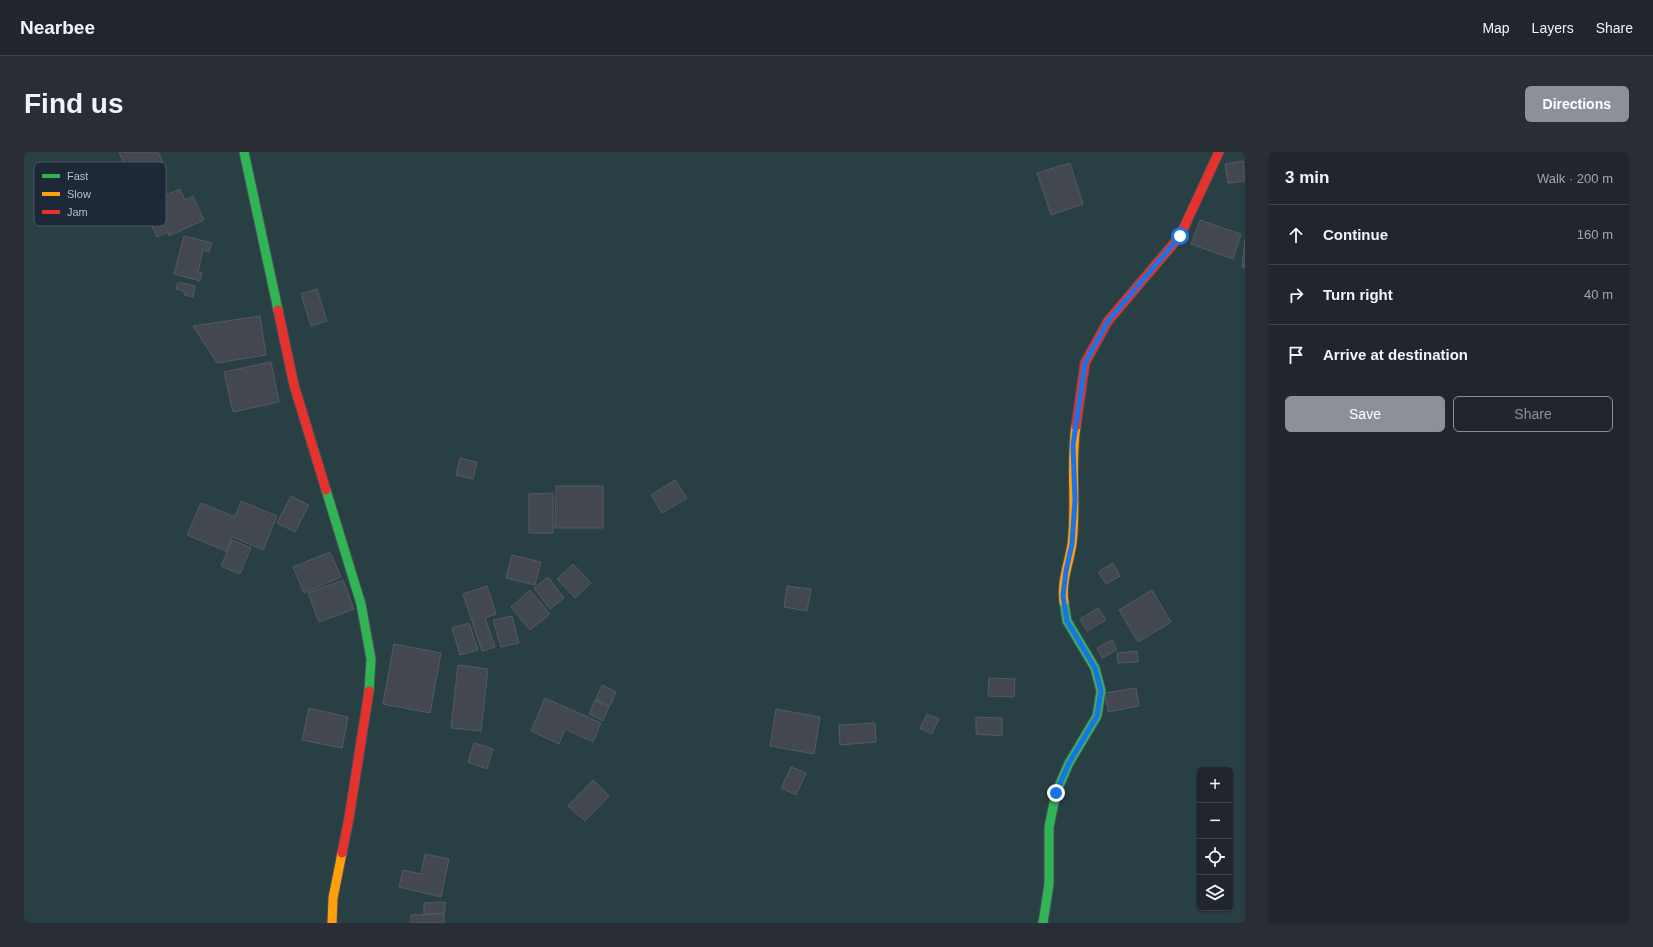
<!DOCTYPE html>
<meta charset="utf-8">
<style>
:root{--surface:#21262e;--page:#292e36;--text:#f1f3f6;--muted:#a2a5aa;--line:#3e434a;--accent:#8c9099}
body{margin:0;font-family:Arial,sans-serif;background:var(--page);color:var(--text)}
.controls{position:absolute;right:12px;bottom:12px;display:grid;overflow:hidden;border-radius:6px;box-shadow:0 1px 3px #0004}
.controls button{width:36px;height:36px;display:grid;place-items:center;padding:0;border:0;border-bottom:1px solid var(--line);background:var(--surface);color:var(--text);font:20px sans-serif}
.stop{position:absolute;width:12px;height:12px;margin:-9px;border:3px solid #1a73e8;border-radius:50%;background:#fff}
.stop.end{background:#1a73e8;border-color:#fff;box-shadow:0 1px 4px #0008}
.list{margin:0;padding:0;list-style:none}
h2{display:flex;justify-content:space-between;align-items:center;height:52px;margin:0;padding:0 16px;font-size:17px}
h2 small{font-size:13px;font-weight:400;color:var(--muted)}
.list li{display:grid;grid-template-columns:26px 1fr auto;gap:12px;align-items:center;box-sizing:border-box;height:60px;padding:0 16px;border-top:1px solid var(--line)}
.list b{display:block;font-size:15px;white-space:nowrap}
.list em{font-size:13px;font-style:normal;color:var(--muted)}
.actions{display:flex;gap:8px;padding:12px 16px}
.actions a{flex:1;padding:9px 0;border:1px solid var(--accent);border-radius:6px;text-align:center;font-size:14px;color:var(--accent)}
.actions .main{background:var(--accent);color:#fff}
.icon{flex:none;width:22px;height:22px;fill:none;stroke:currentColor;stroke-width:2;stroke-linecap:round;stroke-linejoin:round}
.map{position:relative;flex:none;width:1221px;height:771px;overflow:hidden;border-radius:6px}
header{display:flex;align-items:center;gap:24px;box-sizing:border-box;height:56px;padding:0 20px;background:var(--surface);border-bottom:1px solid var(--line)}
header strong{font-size:19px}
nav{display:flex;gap:22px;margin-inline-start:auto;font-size:14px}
.intro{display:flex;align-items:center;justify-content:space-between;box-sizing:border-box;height:96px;padding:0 24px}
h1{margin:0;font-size:28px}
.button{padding:10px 18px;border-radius:6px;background:var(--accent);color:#fff;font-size:14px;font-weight:700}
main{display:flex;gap:24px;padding:0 24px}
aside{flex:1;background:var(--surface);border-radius:6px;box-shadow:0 1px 3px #0004}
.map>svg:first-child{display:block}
.green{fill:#283f43;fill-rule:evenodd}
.building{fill:#424750;stroke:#545a64}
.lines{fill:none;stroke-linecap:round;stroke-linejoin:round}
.fast-casing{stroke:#4b4f57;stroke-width:11}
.slow-casing{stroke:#4b4f57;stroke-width:11}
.jam-casing{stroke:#4b4f57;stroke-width:11}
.fast{stroke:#30b455;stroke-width:9}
.slow{stroke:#ff9f0a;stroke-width:9}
.jam{stroke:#e5322d;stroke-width:9}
.route{stroke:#1a73e8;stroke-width:5}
.key{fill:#1e2938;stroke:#4c5665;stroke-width:1}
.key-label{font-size:11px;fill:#b7bfcd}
</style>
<header>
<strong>Nearbee</strong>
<nav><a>Map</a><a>Layers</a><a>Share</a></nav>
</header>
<div class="intro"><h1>Find us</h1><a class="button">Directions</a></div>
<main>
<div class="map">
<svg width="1221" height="771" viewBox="0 0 1221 771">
<rect width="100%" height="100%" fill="#2c333d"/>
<!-- green -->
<path class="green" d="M0 0H1221V771H0ZM1176 618H1206V756H1176Z"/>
<!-- building -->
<path class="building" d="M95 0H134L139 11 117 20 115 17 104 22Z
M1219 9 1221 29 1204 31 1201 12Z
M1046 11 1059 52 1027 63 1013 21Z
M156 37 161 48 169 44 180 68 145 84 144 80 133 85 116 48 132 40 135 46Z
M1176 68 1217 82 1209 107 1167 92Z
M160 84 188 91 185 100 179 98 174 120 178 121 176 129 150 122Z
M1221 88V116L1218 115Z
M154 130 171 134 169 145 160 143V139L152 137Z
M293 137 303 169 287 174 277 142Z
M236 164 242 203 193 211 169 174Z
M247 210 255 250 209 260 200 220Z
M436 306 453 310 449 327 432 323Z
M651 328 663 346 638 361 627 343Z
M532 334H579V376H531Z
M529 341V381H505V342Z
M267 344 285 353 271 380 253 371Z
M217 349 253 364 239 398 208 385 202 399 163 383 177 351 211 365Z
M208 388 227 396 216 422 197 414Z
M306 400 317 425 280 441 269 415Z
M488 403 517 410 511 433 482 426Z
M1089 411 1096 424 1082 432 1074 420Z
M549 412 567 431 551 446 533 427Z
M524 425 540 446 526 457 510 436Z
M319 428 330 457 295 470 284 441Z
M463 434 472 462 461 466 471 495 458 499 439 442Z
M763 434 787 437 783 459 760 455Z
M506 438 526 462 506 478 487 455Z
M1128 438 1147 470 1114 490 1095 458Z
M1074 456 1082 468 1063 479 1056 467Z
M488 464 495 491 477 495 469 468Z
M445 471 454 498 436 503 428 476Z
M1088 488 1093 498 1078 506 1073 496Z
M370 492 417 501 406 561 359 552Z
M1113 499 1114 510 1094 511 1093 501Z
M434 513 464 517 457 579 427 576Z
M965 526 991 527 990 545 964 544Z
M578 533 592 540 586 554 572 547Z
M1112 536 1115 554 1084 560 1081 541Z
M521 546 577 571 569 590 541 577 535 592 507 579Z
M571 548 585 555 579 569 565 562Z
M285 556 324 565 318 596 278 588Z
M752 557 796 565 790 602 746 594Z
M903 562 915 567 908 582 896 576Z
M952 565 978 566V584L952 582Z
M851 571 852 590 816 593 815 573Z
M450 591 469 597 463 617 444 610Z
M767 615 782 621 772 643 757 636Z
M569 628 585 644 561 669 544 654Z
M401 702 425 707 417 745 375 735 379 718 397 722Z
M421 750V761L400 762V751Z
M420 762V771H387V763Z"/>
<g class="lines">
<defs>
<path id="fast" d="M220 0 254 158
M302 338 337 452 347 507 345 539
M1019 771 1025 732V675L1032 641 1045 611 1073 564 1077 539 1071 516 1043 469 1040 450"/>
<path id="slow" d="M1040 450C1037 430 1045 411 1048 392 1053 353 1046 313 1052 274
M308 771 309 746 318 701"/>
<path id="jam" d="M254 158 270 233 302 338
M1052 274 1061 211 1084 169 1156 84 1195 0
M318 701 325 666 345 539"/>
</defs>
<!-- fast casing -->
<use href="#fast" class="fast-casing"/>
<!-- slow casing -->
<use href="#slow" class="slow-casing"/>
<!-- jam casing -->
<use href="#jam" class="jam-casing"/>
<!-- fast -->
<use href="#fast" class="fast"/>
<!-- slow -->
<use href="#slow" class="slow"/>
<!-- jam -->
<use href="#jam" class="jam"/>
</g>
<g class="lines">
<!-- route -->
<path class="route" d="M1032 641 1045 611 1073 564 1077 539 1071 516 1043 469 1039 444 1042 419 1048 392 1051 348 1049 293 1061 211 1084 169 1156 84"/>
</g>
<!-- legend -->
<rect x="10" y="10" width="132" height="64" rx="6" class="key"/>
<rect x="18" y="22" width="18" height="4" fill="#30b455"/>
<rect x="18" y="40" width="18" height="4" fill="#ff9f0a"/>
<rect x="18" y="58" width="18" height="4" fill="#e5322d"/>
<g class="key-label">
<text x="43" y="28">Fast</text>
<text x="43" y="46">Slow</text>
<text x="43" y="64">Jam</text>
</g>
</svg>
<div class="controls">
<button>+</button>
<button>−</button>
<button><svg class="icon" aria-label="locate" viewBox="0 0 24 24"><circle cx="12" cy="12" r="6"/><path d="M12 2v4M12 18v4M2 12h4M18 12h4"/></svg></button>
<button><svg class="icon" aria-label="layers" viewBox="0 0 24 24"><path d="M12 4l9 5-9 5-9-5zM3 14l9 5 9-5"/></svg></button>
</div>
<div class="stop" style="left:1156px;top:84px"></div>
<div class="stop end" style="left:1032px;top:641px"></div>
</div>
<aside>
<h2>3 min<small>Walk · 200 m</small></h2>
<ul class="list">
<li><svg class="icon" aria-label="ahead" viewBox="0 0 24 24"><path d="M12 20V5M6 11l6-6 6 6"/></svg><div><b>Continue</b></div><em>160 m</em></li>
<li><svg class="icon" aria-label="right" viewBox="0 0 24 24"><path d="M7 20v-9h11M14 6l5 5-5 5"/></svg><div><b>Turn right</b></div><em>40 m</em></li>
<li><svg class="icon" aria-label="arrive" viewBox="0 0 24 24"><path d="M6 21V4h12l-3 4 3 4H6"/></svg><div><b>Arrive at destination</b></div></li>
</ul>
<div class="actions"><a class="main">Save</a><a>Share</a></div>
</aside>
</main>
